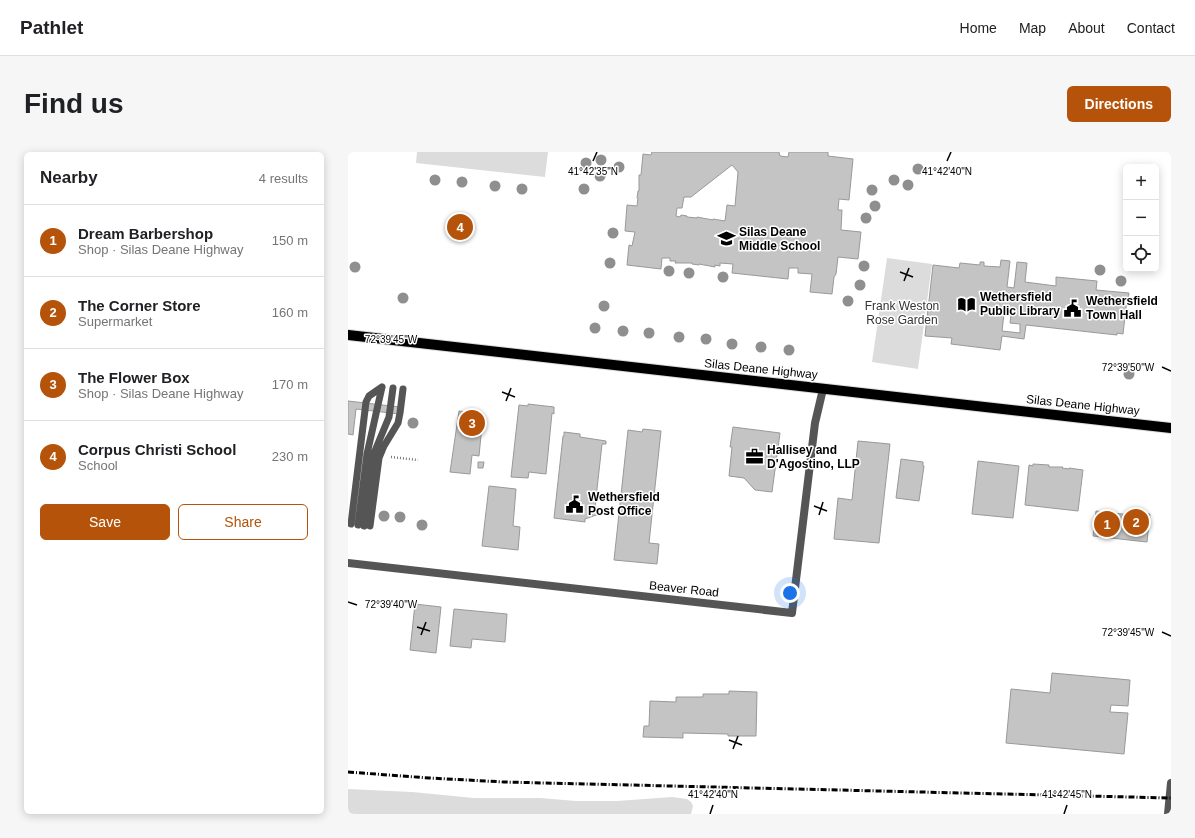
<!DOCTYPE html>
<meta charset="utf-8">
<style>
:root{--surface:#fff;--page:#f6f6f6;--text:#202124;--muted:#757577;--line:#e0e0e0;--accent:#b45309}
body{margin:0;font-family:Helvetica,sans-serif;background:var(--page);color:var(--text)}
.controls{position:absolute;right:12px;top:12px;display:grid;overflow:hidden;border-radius:6px;box-shadow:0 2px 10px #0003}
.controls button{width:36px;height:36px;display:grid;place-items:center;padding:0;border:0;border-bottom:1px solid var(--line);background:var(--surface);color:var(--text);font:20px sans-serif}
.you{position:absolute;left:442px;top:441px;width:14px;height:14px;margin:-10px;border:3px solid #fff;border-radius:50%;background:#1a73e8;box-shadow:0 0 0 6px #1a73e833}
.badge{display:grid;place-items:center;width:26px;height:26px;border-radius:50%;background:var(--accent);color:#fff;font-size:13px;font-weight:700}
.pin{position:absolute;translate:-50% -50%;border:2px solid #fff;box-shadow:0 1px 4px #0006}
.list{margin:0;padding:0;list-style:none}
h2{display:flex;justify-content:space-between;align-items:center;height:52px;margin:0;padding:0 16px;font-size:17px}
h2 small{font-size:13px;font-weight:400;color:var(--muted)}
.list li{display:grid;grid-template-columns:26px 1fr auto;gap:12px;align-items:center;box-sizing:border-box;height:72px;padding:0 16px;border-top:1px solid var(--line)}
.list b{display:block;font-size:15px;white-space:nowrap}
.list p{margin:0;font-size:13px;white-space:nowrap;color:var(--muted)}
.list em{font-size:13px;font-style:normal;color:var(--muted)}
.actions{display:flex;gap:8px;padding:12px 16px}
.actions a{flex:1;padding:9px 0;border:1px solid var(--accent);border-radius:6px;text-align:center;font-size:14px;color:var(--accent)}
.actions .main{background:var(--accent);color:#fff}
.icon{flex:none;width:22px;height:22px;fill:none;stroke:currentColor;stroke-width:2;stroke-linecap:round;stroke-linejoin:round}
.map{position:relative;flex:none;width:823px;height:662px;overflow:hidden;border-radius:6px}
header{display:flex;align-items:center;gap:24px;box-sizing:border-box;height:56px;padding:0 20px;background:var(--surface);border-bottom:1px solid var(--line)}
header strong{font-size:19px}
nav{display:flex;gap:22px;margin-inline-start:auto;font-size:14px}
.intro{display:flex;align-items:center;justify-content:space-between;box-sizing:border-box;height:96px;padding:0 24px}
h1{margin:0;font-size:28px}
.button{padding:10px 18px;border-radius:6px;background:var(--accent);color:#fff;font-size:14px;font-weight:700}
main{display:flex;gap:24px;padding:0 24px}
aside{flex:1;background:var(--surface);border-radius:6px;box-shadow:0 2px 10px #0003}
.map>svg:first-child{display:block}
.green{fill:#dcdcdc}
.building{fill:#c4c4c4;stroke:#999;fill-rule:evenodd}
.lines{fill:none;stroke-linecap:round;stroke-linejoin:round}
.primary-casing{stroke:#dbdbdb;stroke-width:12}
.path{stroke:#777;stroke-width:2.5;stroke-dasharray:1 2;stroke-linecap:butt}
.service{stroke:#555;stroke-width:7}
.minor{stroke:#555;stroke-width:8}
.tertiary{stroke:#555;stroke-width:8}
.primary{stroke:#000;stroke-width:10}
.rail{stroke:#000;stroke-width:3;stroke-dasharray:6 2 1 2;stroke-linecap:butt}
.tree{fill:#8f8f8f}
.ticks{fill:none;stroke:#000;stroke-width:1.5}
.labels{text-anchor:middle;stroke-width:3;stroke-linejoin:round;paint-order:stroke}
.poi-label{font-size:12px;font-weight:bold;fill:#000;stroke:#fff;text-anchor:start}
.park-label{font-size:12px;fill:#333;stroke:#fff}
.street-label{font-size:12px;fill:#000;stroke:#fff}
.ticks-label{font-size:10px;text-anchor:middle;fill:#000;stroke:#fff;stroke-width:3;stroke-linejoin:round;paint-order:stroke}
</style>
<header>
<strong>Pathlet</strong>
<nav><a>Home</a><a>Map</a><a>About</a><a>Contact</a></nav>
</header>
<div class="intro"><h1>Find us</h1><a class="button">Directions</a></div>
<main>
<aside>
<h2>Nearby<small>4 results</small></h2>
<ul class="list">
<li><span class="badge">1</span><div><b>Dream Barbershop</b><p>Shop · Silas Deane Highway</p></div><em>150 m</em></li>
<li><span class="badge">2</span><div><b>The Corner Store</b><p>Supermarket</p></div><em>160 m</em></li>
<li><span class="badge">3</span><div><b>The Flower Box</b><p>Shop · Silas Deane Highway</p></div><em>170 m</em></li>
<li><span class="badge">4</span><div><b>Corpus Christi School</b><p>School</p></div><em>230 m</em></li>
</ul>
<div class="actions"><a class="main">Save</a><a>Share</a></div>
</aside>
<div class="map">
<svg width="823" height="662" viewBox="0 0 823 662">
<rect width="100%" height="100%" fill="#fff"/>
<!-- green -->
<path class="green" d="M69 0H200L197 25 68 11Z
M539 106 584 112 570 217 524 210Z
M0 637 64 640 126 646H192L228 649H269L324 645 339 647 343 650 345 654 343 662H0Z"/>
<!-- building -->
<path class="building" d="M304 0H431L432 4 440 5 441 0H480V4L505 7 501 48 491 47 490 58H494L493 78 513 80 510 107 490 105 488 122 486 125 484 142 462 140 464 122 450 121V116H441L440 127 384 121 385 112 372 111V114L367 113V115L351 112V113L344 112V111H327L328 109H322V106H314L313 117 279 113 281 93 284 94 287 80 277 79 279 53 289 54 290 46H289L290 39H291V23H293L295 2 303 3ZM384 13 390 20 387 54 379 53 377 69 365 67V68L349 65V66L339 65V64L333 63 332 65 328 64 329 56H334L336 45H343Z
M653 108 662 109 659 135 666 136 669 110 679 111 677 130 708 134V125L749 129 748 138 781 141 780 147H779L775 182 769 181V183L678 173 676 187 654 184 652 198 603 192 604 186 577 184 585 113 611 116 612 111 632 113V110H636V114L652 115ZM656 162 663 163 662 171 672 172V181L654 179Z
M0 249 52 255 51 262 8 257 5 283 0 282Z
M180 252 206 255V262L204 261 198 322 181 320 180 326 163 325 171 253 180 254Z
M111 259 128 261V273H134L131 304 124 303 122 322 102 320Z
M385 275 432 281 424 340 407 338 396 326 381 324 384 295H382Z
M295 277 313 279 301 391 311 392 309 412 266 408 280 278 294 280Z
M216 280 232 282V285L258 289V292H254L247 355 255 356 254 361 237 367V370L206 366 215 284H216Z
M510 289 542 292 531 391 486 387 490 346 504 348Z
M553 307 575 310V314H576L571 349 548 346Z
M630 309 671 314 665 366 624 362Z
M130 310H136L135 316H130Z
M685 312 701 313V315H715L714 316 721 317V316L735 318 730 359 677 353 681 313 685 314Z
M141 334 168 337 165 374 172 375 170 398 134 394Z
M748 359 783 363V360L802 362 799 390 745 384Z
M67 452 93 455 88 501 62 498Z
M106 457 159 462 157 490 124 487 123 496 102 494Z
M704 521 782 528 780 554 763 553 762 560 780 561 776 602 658 591 663 537 702 541Z
M381 539 409 540 408 584H380V582L335 581V586L295 585 296 574H301L302 549 328 550V545H355V542H381Z"/>
<g class="lines">
<defs>
<path id="primary" d="M0 183 823 276"/>
</defs>
<!-- primary casing -->
<use href="#primary" class="primary-casing"/>
<!-- path -->
<path class="path" d="M43 305 70 308"/>
<!-- service -->
<path class="service" d="M3 372 18 250 21 244 34 235
M10 373 19 302 34 235
M16 374 24 306 41 265 45 236
M22 374 31 306 36 294 50 271 52 261 55 237"/>
<!-- minor -->
<path class="minor" d="M0 411 444 461 467 271 475 237"/>
<!-- tertiary -->
<path class="tertiary" d="M820 662 823 631"/>
<!-- primary -->
<use href="#primary" class="primary"/>
<!-- rail -->
<path class="rail" d="M0 620 81 626 156 630 823 646"/>
</g>
<!-- trees -->
<g class="tree">
<circle cx="253" cy="8" r="5.5"/>
<circle cx="238" cy="11" r="5.5"/>
<circle cx="271" cy="15" r="5.5"/>
<circle cx="570" cy="17" r="5.5"/>
<circle cx="252" cy="24" r="5.5"/>
<circle cx="87" cy="28" r="5.5"/>
<circle cx="546" cy="28" r="5.5"/>
<circle cx="114" cy="30" r="5.5"/>
<circle cx="560" cy="33" r="5.5"/>
<circle cx="147" cy="34" r="5.5"/>
<circle cx="174" cy="37" r="5.5"/>
<circle cx="236" cy="37" r="5.5"/>
<circle cx="524" cy="38" r="5.5"/>
<circle cx="527" cy="54" r="5.5"/>
<circle cx="518" cy="66" r="5.5"/>
<circle cx="265" cy="81" r="5.5"/>
<circle cx="262" cy="111" r="5.5"/>
<circle cx="516" cy="114" r="5.5"/>
<circle cx="7" cy="115" r="5.5"/>
<circle cx="752" cy="118" r="5.5"/>
<circle cx="321" cy="119" r="5.5"/>
<circle cx="341" cy="121" r="5.5"/>
<circle cx="375" cy="125" r="5.5"/>
<circle cx="773" cy="129" r="5.5"/>
<circle cx="512" cy="133" r="5.5"/>
<circle cx="55" cy="146" r="5.5"/>
<circle cx="500" cy="149" r="5.5"/>
<circle cx="256" cy="154" r="5.5"/>
<circle cx="247" cy="176" r="5.5"/>
<circle cx="275" cy="179" r="5.5"/>
<circle cx="301" cy="181" r="5.5"/>
<circle cx="331" cy="185" r="5.5"/>
<circle cx="358" cy="187" r="5.5"/>
<circle cx="384" cy="192" r="5.5"/>
<circle cx="413" cy="195" r="5.5"/>
<circle cx="441" cy="198" r="5.5"/>
<circle cx="781" cy="222" r="5.5"/>
<circle cx="65" cy="271" r="5.5"/>
<circle cx="36" cy="364" r="5.5"/>
<circle cx="52" cy="365" r="5.5"/>
<circle cx="74" cy="373" r="5.5"/>
</g>
<!-- ticks -->
<path class="ticks" d="M245 9 249 0M599 9 603 0M552 120 565 125M556 129 561 116M0 184 9 188M814 215 823 219M154 240 167 245M158 249 163 236M466 354 479 359M471 363 475 350M0 450 9 453M69 475 82 479M814 480 823 484M73 483 78 470M381 588 394 593M385 597 390 584M362 662 365 653M716 662 719 653"/>
<!-- icons -->
<defs>
<symbol id="school-bare" viewBox="-9 -9 18 18"><path d="M0-5L7-2L0 1L-7-2ZM-4 1L0 2.5L4 1V4Q0 6-4 4Z" fill="#000" stroke="#fff" stroke-width="2.5" paint-order="stroke"/></symbol>
<symbol id="library-bare" viewBox="-9 -9 18 18"><path d="M-6-4Q-3-5.5-.7-3.5V5Q-3 3-6 4ZM6-4Q3-5.5 .7-3.5V5Q3 3 6 4Z" fill="#000" stroke="#fff" stroke-width="2.5" paint-order="stroke"/></symbol>
<symbol id="civic-bare" viewBox="-9 -9 18 18"><path d="M-.6-6.5H3V-4.5H.6V-3L4-1V1h2V6H-6V1h2V-1L-.6-3ZM-1.2 2.5V6h2.4V2.5Z" fill="#000" stroke="#fff" stroke-width="2.5" paint-order="stroke"/></symbol>
<symbol id="office-bare" viewBox="-9 -9 18 18"><path d="M-6-3h4V-5.5h4V-3h4V5H-6ZM-1-4.5V-3h2v-1.5ZM-6 0V1H6V0Z" fill="#000" stroke="#fff" stroke-width="2.5" paint-order="stroke"/></symbol>
</defs>
<g fill-rule="evenodd">
<use href="#school-bare" x="366" y="74" width="25" height="25"/>
<use href="#library-bare" x="606" y="140" width="25" height="25"/>
<use href="#civic-bare" x="712" y="144" width="25" height="25"/>
<use href="#office-bare" x="394" y="292" width="25" height="25"/>
<use href="#civic-bare" x="214" y="340" width="25" height="25"/>
</g>
<g class="labels">
<!-- poi labels -->
<g class="poi-label">
<text x="391" y="84">Silas Deane<tspan x="391" dy="14">Middle School</tspan></text>
<text x="632" y="149">Wethersfield<tspan x="632" dy="14">Public Library</tspan></text>
<text x="738" y="153">Wethersfield<tspan x="738" dy="14">Town Hall</tspan></text>
<text x="419" y="302">Hallisey and<tspan x="419" dy="14">D'Agostino, LLP</tspan></text>
<text x="240" y="349">Wethersfield<tspan x="240" dy="14">Post Office</tspan></text>
</g>
<!-- park labels -->
<g class="park-label">
<text x="554" y="158">Frank Weston<tspan x="554" dy="14">Rose Garden</tspan></text>
</g>
<!-- street labels -->
<g class="street-label">
<text transform="translate(413 217) rotate(6)" y="4">Silas Deane Highway</text>
<text transform="translate(735 253) rotate(6)" y="4">Silas Deane Highway</text>
<text transform="translate(336 437) rotate(6)" y="4">Beaver Road</text>
</g>
</g>
<g class="ticks-label">
<text x="245" y="23">41°42'35"N</text>
<text x="599" y="23">41°42'40"N</text>
<text x="43" y="191">72°39'45"W</text>
<text x="780" y="219">72°39'50"W</text>
<text x="43" y="456">72°39'40"W</text>
<text x="780" y="484">72°39'45"W</text>
<text x="365" y="646">41°42'40"N</text>
<text x="719" y="646">41°42'45"N</text>
</g>
</svg>
<div class="controls">
<button>+</button>
<button>−</button>
<button><svg class="icon" aria-label="locate" viewBox="0 0 24 24"><circle cx="12" cy="12" r="6"/><path d="M12 2v4M12 18v4M2 12h4M18 12h4"/></svg></button>
</div>
<div class="you"></div>
<div class="pin badge" style="left:759px;top:372px">1</div>
<div class="pin badge" style="left:788px;top:370px">2</div>
<div class="pin badge" style="left:124px;top:271px">3</div>
<div class="pin badge" style="left:112px;top:75px">4</div>
</div>
</main>
